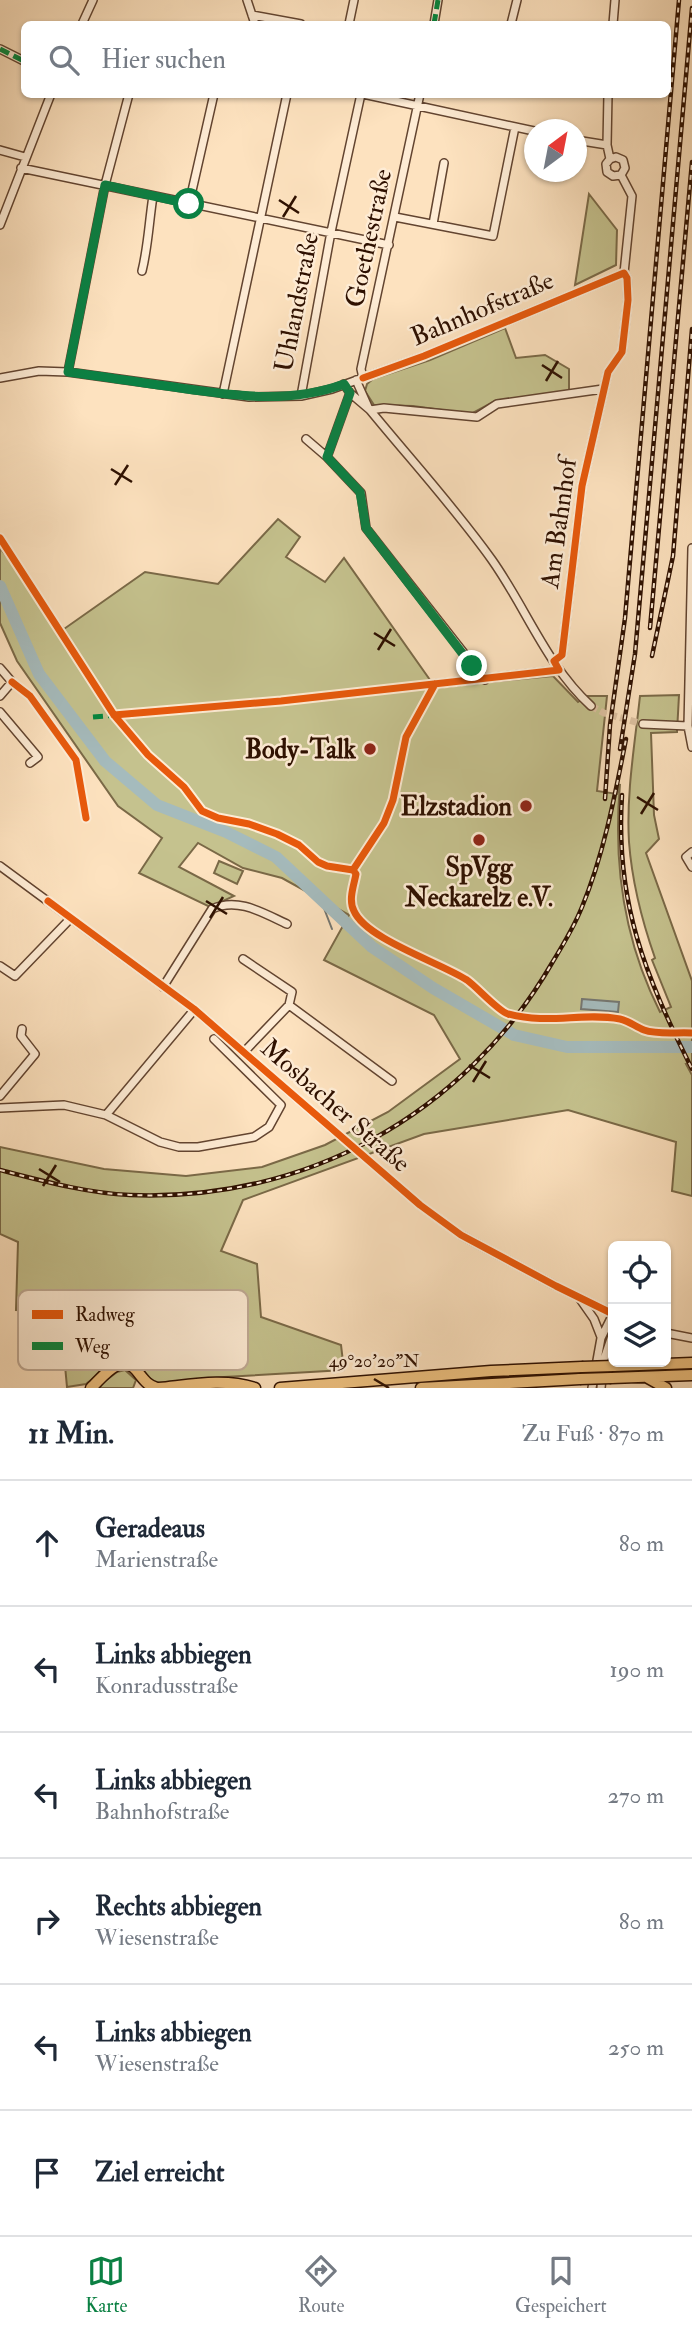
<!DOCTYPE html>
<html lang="de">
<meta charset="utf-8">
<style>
:root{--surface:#fff;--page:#f2f2f3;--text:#1f2937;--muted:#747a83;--line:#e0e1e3;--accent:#0b8043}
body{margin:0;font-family:"IM FELL Double Pica",serif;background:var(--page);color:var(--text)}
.controls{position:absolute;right:21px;bottom:21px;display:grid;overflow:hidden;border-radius:10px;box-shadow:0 2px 5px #0004}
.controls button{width:63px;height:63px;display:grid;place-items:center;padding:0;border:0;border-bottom:2px solid var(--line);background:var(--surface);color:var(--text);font:35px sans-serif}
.compass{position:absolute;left:524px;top:119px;width:63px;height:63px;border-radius:50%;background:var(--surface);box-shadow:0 2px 5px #0004;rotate:32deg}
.stop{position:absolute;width:21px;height:21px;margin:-16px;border:5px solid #0b8043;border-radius:50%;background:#fff}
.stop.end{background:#0b8043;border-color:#fff;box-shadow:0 2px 7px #0008}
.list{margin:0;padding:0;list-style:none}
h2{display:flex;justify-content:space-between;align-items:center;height:91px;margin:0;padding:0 28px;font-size:30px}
h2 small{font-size:23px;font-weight:400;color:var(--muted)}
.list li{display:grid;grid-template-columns:46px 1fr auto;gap:21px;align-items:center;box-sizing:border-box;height:126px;padding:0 28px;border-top:2px solid var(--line)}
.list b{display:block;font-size:26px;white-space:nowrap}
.list p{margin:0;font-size:23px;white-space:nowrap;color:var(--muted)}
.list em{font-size:23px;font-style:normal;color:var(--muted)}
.icon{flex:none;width:38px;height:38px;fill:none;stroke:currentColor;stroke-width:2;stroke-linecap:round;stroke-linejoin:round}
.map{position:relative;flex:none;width:692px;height:1388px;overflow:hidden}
.search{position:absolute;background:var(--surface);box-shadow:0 2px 5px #0004;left:21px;right:21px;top:21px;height:77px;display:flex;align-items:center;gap:18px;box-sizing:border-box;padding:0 24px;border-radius:10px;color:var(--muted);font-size:26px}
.sheet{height:847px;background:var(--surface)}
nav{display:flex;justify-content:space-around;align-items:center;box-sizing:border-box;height:98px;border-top:2px solid var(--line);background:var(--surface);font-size:19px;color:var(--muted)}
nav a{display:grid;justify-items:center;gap:4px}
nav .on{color:var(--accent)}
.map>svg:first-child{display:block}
.green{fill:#c5c28e;stroke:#7a6947;stroke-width:2}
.water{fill:#a5bbbd;stroke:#757771;stroke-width:2}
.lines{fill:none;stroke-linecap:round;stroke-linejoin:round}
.stream{stroke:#757771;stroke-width:2}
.river{stroke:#a5bbbd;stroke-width:12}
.minor-tunnel{stroke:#dec2a2;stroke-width:7;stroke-dasharray:7 3.5;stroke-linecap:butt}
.minor-casing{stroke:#624430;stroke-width:10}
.highway-casing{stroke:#2e1000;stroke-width:13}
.minor{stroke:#feecd5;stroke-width:7}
.highway{stroke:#eec180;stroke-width:10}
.rail-casing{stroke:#2e1000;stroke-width:4.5}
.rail{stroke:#feecd5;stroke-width:2;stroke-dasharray:5;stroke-linecap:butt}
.highway-bridge-casing{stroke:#2e1000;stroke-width:13;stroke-linecap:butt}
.highway-bridge{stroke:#eec180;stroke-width:10}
.quiet{stroke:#00873e;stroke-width:5;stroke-dasharray:10 5;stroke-linecap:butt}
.cycleway-casing{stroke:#feecd5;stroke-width:11}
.cycleway{stroke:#e8590c;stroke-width:7}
.route{stroke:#0b8043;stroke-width:9}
.ticks{fill:none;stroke:#2e1000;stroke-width:2.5}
.poi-dot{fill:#8f2418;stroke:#feecd5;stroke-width:2.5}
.labels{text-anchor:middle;stroke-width:5;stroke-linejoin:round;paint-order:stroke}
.street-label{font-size:26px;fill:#2e1000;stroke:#feecd5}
.poi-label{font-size:26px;font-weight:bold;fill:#2e1000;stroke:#feecd5;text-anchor:end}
.key{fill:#feecd5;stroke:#c0aa95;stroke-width:2}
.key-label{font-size:19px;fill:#2e1000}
.ticks-label{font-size:18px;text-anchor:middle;fill:#2e1000;stroke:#feecd5;stroke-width:5;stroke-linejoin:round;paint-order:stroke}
</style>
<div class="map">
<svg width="692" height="1388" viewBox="0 0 692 1388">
<rect width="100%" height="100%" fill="#fde2bf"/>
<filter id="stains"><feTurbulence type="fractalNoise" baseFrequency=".00286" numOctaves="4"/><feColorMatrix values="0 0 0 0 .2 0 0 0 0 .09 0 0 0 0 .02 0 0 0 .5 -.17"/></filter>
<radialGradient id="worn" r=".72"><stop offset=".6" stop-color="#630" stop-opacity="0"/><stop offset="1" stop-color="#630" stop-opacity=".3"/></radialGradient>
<!-- green -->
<path class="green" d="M589 194 617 230 616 265 575 285Z
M505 328 516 358 545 355 569 369V391L495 401 471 414 413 406 374 405 365 391 367 384 373 379 430 360Z
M278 519 300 537 286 557 325 582 344 558 435 687 553 676 578 702 587 696H607L597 791 617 794 620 784C613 863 624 941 660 1012L671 1007 652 960 655 958C642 921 632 882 629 842 626 794 635 743 640 696L679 695 677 732 651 733 654 815 659 839 646 853 692 981V1063L686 1064 692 1075V1196L672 1191 676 1142 568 1110 424 1134 243 1200 221 1251 257 1264 261 1317 341 1345 344 1370 224 1377 156 1385 137 1363 124 1357 116 1360 86 1384 67 1387 60 1312 16 1310 18 1242 0 1234V1147L104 1169 186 1176 262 1167 325 1145 388 1112 460 1059 434 1015 324 960 349 915 282 878 243 868 198 843 179 867 234 896 210 907 139 873 162 838 118 806 17 661 0 623V548L64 629 145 572 218 584Z
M219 861 243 871 237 884 214 873Z
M125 1370 136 1380 133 1388H96L117 1372Z"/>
<!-- water -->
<path class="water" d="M582 999 619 1002 618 1012 581 1009Z"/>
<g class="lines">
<!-- stream -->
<path class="stream" d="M320 898 332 929"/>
<!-- river -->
<path class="river" d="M0 586 39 674 105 761 157 805 226 832 276 857 372 947 433 988 514 1035 567 1047H692"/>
<!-- minor-tunnel -->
<path class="minor-tunnel" d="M591 706 604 713 643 724"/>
<defs>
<path id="minor" d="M247 0 255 24
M252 15 301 24
M82 24 93 0
M349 24 354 0
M434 24 438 0
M511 24 517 0
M613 24 615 0
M0 49 24 61
M363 94 534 131
M608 94 607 145 610 159
M576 140 607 145
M0 150 25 157
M610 159 616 157 623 160 625 168 621 175
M610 159 606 164 607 172 613 176 621 175
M21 168 389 245
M189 204 214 94
M395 217 493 236 515 127
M433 224 444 163
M0 225 51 94
M142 271C148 247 149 222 153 196
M68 372 105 185 129 94
M0 378 39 371 68 372 249 397 301 396 332 389 424 356 624 273
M363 378 361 369 420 94
M356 380 368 407
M344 384 350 393 370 410C411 460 455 508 492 560 526 608 547 666 591 706
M350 393 327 457 361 493 366 528 485 680
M223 394 287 94
M301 396 331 232 361 94
M370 410 384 408 477 417 497 404 603 389
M306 439 327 457
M692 548 688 726 692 747
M554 661 562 655 582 486 608 372 622 352 628 300 627 278 624 273 632 196 621 175
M0 668 12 682 0 696
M435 684 559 670
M0 712 38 757 30 763
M643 724 688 726
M692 852 686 857 692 867
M0 866 194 1009 420 1205 461 1235 556 1286 613 1314
M243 959 292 992 289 1005
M0 966 15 976 71 918
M163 987 212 909C238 897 263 913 287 924
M244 1052 289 1005 392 1081
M0 1096 35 1054 21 1036 22 1029
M0 1108 64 1105 106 1115 160 1142 179 1147H198L254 1137 269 1127 281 1105 214 1039
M106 1115 194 1010
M580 1299 594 1319 601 1337
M666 1333 692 1338
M592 1388 601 1338 613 1314
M601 1388 604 1359 613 1333"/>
<path id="highway" d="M613 1366 692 1363
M611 1378 692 1375
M648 1378 666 1388
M91 1388C103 1377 120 1352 136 1370 143 1378 146 1385 157 1388
M159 1388C190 1385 224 1378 255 1388
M280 1388 491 1371 582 1367
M421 1388 580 1379"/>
</defs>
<!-- minor casing -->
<use href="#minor" class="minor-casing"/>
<!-- highway casing -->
<use href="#highway" class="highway-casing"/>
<!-- minor -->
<use href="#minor" class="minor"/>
<!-- highway -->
<use href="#highway" class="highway"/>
<defs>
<path id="rail" d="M650 628 692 162
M652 656 673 556 692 329
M620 749 635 654 692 8
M622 795C615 902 645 975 692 1069
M605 799 610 725 625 618 679 0
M0 1170C43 1181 86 1193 130 1195 305 1202 464 1115 552 963 563 945 574 927 582 907 604 854 615 795 626 739"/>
</defs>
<!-- rail casing -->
<use href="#rail" class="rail-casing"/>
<!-- rail -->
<use href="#rail" class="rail"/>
<defs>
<path id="highway-bridge" d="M582 1367 613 1366
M580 1379 611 1378"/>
</defs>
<!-- highway-bridge casing -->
<use href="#highway-bridge" class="highway-bridge-casing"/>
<!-- highway-bridge -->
<use href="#highway-bridge" class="highway-bridge"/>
<!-- quiet -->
<path class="quiet" d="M434 24 438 0
M0 49 24 61
M93 717 118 715"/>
<defs>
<path id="cycleway" d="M0 538 114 715 148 755 184 787 202 811 218 818 249 824 277 834 299 845 318 862 327 866 353 870
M12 682 30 696 76 760 86 818
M435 684 406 737 393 800 384 823 353 870 356 874C354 885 348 900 354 911 366 939 441 963 467 980 478 988 498 1011 508 1014 549 1025 582 1012 620 1019 629 1021 636 1027 644 1030 658 1035 677 1032 692 1033
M114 715 281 701 559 670 554 661 562 655 582 486 608 372 622 352 628 300 627 278 624 273 424 356 363 378
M48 901 194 1009 420 1205 461 1235 556 1286 613 1314"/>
</defs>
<!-- cycleway casing -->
<use href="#cycleway" class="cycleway-casing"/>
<!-- cycleway -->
<use href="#cycleway" class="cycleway"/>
</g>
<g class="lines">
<!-- route -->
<path class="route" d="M189 204 105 185 68 372C106 377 143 383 180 388 236 396 290 404 344 384L350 393 327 457 360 492 366 528 472 666"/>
</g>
<!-- ticks -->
<path class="ticks" d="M279 200 299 213M283 217 296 196M542 365 562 378M546 381 558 361M111 469 132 482M115 485 128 465M374 633 395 646M378 650 391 629M637 797 658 810M641 814 654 793M206 901 227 914M210 918 223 897M469 1065 490 1078M473 1082 486 1061M39 1169 60 1182M43 1186 56 1165M374 1379 389 1388"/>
<!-- markers -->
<g class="poi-dot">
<circle cx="370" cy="749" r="7"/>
<circle cx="526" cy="806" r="7"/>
<circle cx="479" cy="840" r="7"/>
</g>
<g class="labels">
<!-- street labels -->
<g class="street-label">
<text transform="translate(368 238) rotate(-78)" y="9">Goethestraße</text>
<text transform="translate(296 302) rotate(-79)" y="9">Uhlandstraße</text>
<text transform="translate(482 308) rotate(-23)" y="9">Bahnhofstraße</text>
<text transform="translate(558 523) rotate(-82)" y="9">Am Bahnhof</text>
<text transform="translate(336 1105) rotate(41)" y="9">Mosbacher Straße</text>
</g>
<!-- poi labels -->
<g class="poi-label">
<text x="356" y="758">Body-Talk</text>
<text x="512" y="815">Elzstadion</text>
<text x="479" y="876" text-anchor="middle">SpVgg<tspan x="479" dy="30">Neckarelz e.V.</tspan></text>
</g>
</g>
<!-- legend -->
<rect x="18" y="1290" width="230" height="80" rx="10" class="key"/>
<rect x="32" y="1310" width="31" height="9" fill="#e8590c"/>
<rect x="32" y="1342" width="31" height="8" fill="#00873e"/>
<g class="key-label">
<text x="75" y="1321">Radweg</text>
<text x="75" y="1353">Weg</text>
</g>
<g class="ticks-label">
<text x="374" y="1367">49°20'20"N</text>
</g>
<rect width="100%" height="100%" filter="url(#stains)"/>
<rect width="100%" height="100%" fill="url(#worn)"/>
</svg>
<div class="controls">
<button><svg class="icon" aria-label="locate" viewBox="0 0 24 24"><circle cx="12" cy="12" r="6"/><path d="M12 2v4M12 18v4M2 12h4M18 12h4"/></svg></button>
<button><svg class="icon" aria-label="layers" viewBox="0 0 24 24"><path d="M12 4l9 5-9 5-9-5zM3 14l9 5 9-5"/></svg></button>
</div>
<svg class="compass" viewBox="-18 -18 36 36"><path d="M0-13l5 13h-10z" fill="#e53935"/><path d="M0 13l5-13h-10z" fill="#747a83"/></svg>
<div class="stop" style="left:189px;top:204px"></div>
<div class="stop end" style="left:472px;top:666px"></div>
<div class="search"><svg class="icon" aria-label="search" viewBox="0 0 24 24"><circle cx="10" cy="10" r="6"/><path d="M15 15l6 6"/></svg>Hier suchen</div>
</div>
<section class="sheet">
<h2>11 Min.<small>Zu Fuß · 870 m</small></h2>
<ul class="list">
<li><svg class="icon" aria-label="ahead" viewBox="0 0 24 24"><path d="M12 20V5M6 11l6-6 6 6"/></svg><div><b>Geradeaus</b><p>Marienstraße</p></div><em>80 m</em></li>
<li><svg class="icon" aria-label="left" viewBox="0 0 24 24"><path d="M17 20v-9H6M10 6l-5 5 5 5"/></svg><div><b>Links abbiegen</b><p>Konradusstraße</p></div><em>190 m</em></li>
<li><svg class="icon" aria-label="left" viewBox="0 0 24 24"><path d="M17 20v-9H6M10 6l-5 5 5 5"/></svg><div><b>Links abbiegen</b><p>Bahnhofstraße</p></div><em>270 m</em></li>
<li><svg class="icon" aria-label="right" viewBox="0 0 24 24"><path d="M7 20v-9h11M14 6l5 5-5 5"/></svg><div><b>Rechts abbiegen</b><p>Wiesenstraße</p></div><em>80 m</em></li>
<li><svg class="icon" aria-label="left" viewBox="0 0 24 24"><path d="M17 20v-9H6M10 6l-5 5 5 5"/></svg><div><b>Links abbiegen</b><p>Wiesenstraße</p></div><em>250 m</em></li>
<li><svg class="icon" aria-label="arrive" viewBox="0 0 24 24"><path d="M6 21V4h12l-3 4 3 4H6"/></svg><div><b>Ziel erreicht</b></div></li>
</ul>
</section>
<nav>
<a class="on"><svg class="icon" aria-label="map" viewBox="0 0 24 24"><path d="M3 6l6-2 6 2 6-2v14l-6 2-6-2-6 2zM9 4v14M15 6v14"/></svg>Karte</a>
<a><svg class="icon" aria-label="directions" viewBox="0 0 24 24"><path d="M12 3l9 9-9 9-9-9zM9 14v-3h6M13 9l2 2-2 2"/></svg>Route</a>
<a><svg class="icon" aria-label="saved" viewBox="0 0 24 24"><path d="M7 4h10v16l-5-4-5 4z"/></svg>Gespeichert</a>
</nav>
